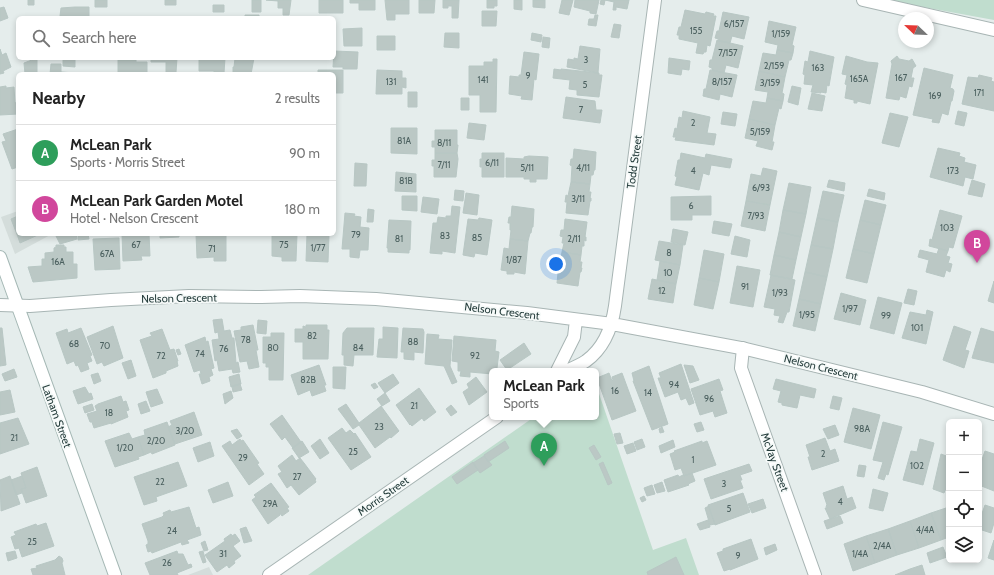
<!DOCTYPE html>
<meta charset="utf-8">
<style>
:root{--surface:#fff;--page:#f6f6f6;--text:#222;--muted:#767676;--line:#e0e0e0;--accent:#7b5c42}
body{margin:0;font-family:Cabin,sans-serif;background:var(--page);color:var(--text)}
.controls{position:absolute;right:12px;bottom:12px;display:grid;overflow:hidden;border-radius:6px;box-shadow:0 2px 6px #0003}
.controls button{width:36px;height:36px;display:grid;place-items:center;padding:0;border:0;border-bottom:1px solid var(--line);background:var(--surface);color:var(--text);font:20px sans-serif}
.compass{position:absolute;left:898px;top:12px;width:36px;height:36px;border-radius:50%;background:var(--surface);box-shadow:0 2px 6px #0003;rotate:293deg}
.you{position:absolute;left:556px;top:264px;width:14px;height:14px;margin:-10px;border:3px solid #fff;border-radius:50%;background:#1a73e8;box-shadow:0 0 0 6px #1a73e833}
.badge{display:grid;place-items:center;width:26px;height:26px;border-radius:50%;background:var(--accent);color:#fff;font-size:13px;font-weight:700}
.pin{position:absolute;translate:-50% -33px;filter:drop-shadow(0 1px 2px #0008)}
.pin::after{content:'';position:absolute;top:21px;width:14px;height:12px;background:inherit;clip-path:polygon(0 0,100% 0,50% 100%)}
.popup{position:absolute;left:489px;top:368px;width:110px;height:52px;box-sizing:border-box;display:grid;place-content:center;border-radius:6px;background:var(--surface);filter:drop-shadow(0 1px 3px #0005);font-size:13px;white-space:nowrap;color:var(--muted)}
.popup b{font-size:15px;color:var(--text)}
.popup::after{content:'';position:absolute;left:50%;top:100%;margin-left:-8px;border:8px solid transparent;border-top-color:var(--surface)}
.list{margin:0;padding:0;list-style:none}
h2{display:flex;justify-content:space-between;align-items:center;height:52px;margin:0;padding:0 16px;font-size:17px}
h2 small{font-size:13px;font-weight:400;color:var(--muted)}
.list li{display:grid;grid-template-columns:26px 1fr auto;gap:12px;align-items:center;box-sizing:border-box;height:56px;padding:0 16px;border-top:1px solid var(--line)}
.list b{display:block;font-size:15px;white-space:nowrap}
.list p{margin:0;font-size:13px;white-space:nowrap;color:var(--muted)}
.list em{font-size:13px;font-style:normal;color:var(--muted)}
.icon{flex:none;width:22px;height:22px;fill:none;stroke:currentColor;stroke-width:2;stroke-linecap:round;stroke-linejoin:round}
.map{position:relative;flex:none;width:994px;height:575px;overflow:hidden}
.search{position:absolute;background:var(--surface);box-shadow:0 2px 6px #0003;left:16px;top:16px;width:320px;height:44px;display:flex;align-items:center;gap:10px;box-sizing:border-box;padding:0 14px;border-radius:6px;color:var(--muted);font-size:15px}
.panel{position:absolute;background:var(--surface);box-shadow:0 2px 6px #0003;left:16px;top:72px;width:320px;height:164px;border-radius:6px}
.map>svg:first-child{display:block}
.built{fill:#d4dddb}
.green{fill:#c0ddce}
.building{fill:#bbc8c5;stroke:#b8c7c4}
.lines{fill:none;stroke-linecap:round;stroke-linejoin:round}
.minor-casing{stroke:#a8b5b4;stroke-width:14}
.tertiary-casing{stroke:#a8b5b4;stroke-width:14}
.secondary-casing{stroke:#a5b8b5;stroke-width:14}
.minor{stroke:#fff;stroke-width:12}
.tertiary{stroke:#fff;stroke-width:12}
.secondary{stroke:#fff;stroke-width:12}
.labels{text-anchor:middle;stroke-width:3.5;stroke-linejoin:round;paint-order:stroke}
.number-label{font-size:9px;fill:#4b605f}
.street-label{font-size:11px;fill:#263e3d;stroke:#f6faf9}
</style>
<div class="map">
<svg width="994" height="575" viewBox="0 0 994 575">
<rect width="100%" height="100%" fill="#e5edec"/>
<!-- built -->
<path class="built" d="M18 211V234H52L15 254 1 217Z
M209 567 213 575H188Z"/>
<!-- green -->
<path class="green" d="M890 0H994V20L901 3Z
M596 385 653 550 686 538 699 575H308L534 417H596Z"/>
<!-- building -->
<path class="building" d="M28 0H34V5H28Z
M95 0H107V7H95Z
M165 0H176V5H165Z
M252 0H261V12H252Z
M266 0H291L289 15H283V8H278V1Z
M319 0H343V13H319Z
M350 0H375V10H359V3H350Z
M385 0H409V14H395V20H387Z
M419 0H435L434 13H419Z
M443 0H459L458 18H452V6H448V8H443Z
M487 0H497V6H494V8H487Z
M514 0H522V10L514 9Z
M533 0H545V8L533 7Z
M562 0H573L569 15 559 13Z
M575 0H599L596 14 590 13V11L574 7Z
M601 0H629L627 9 616 7V10H613L614 2 605 0 604 5 600 4Z
M213 5H224V12H213Z
M4 7 8 18 0 21V8Z
M75 7H89V18L60 16 61 8Z
M685 10 705 14 706 12 714 14 713 16H716L710 46 707 45 706 52H704L703 54 696 53 698 43 679 39V35H677L679 27H681Z
M482 11H497L496 26H482Z
M723 12 749 17 744 39 732 36 730 43 718 41 719 39 715 38 717 31H719Z
M245 15H259V18H245Z
M595 15H598L596 26 588 25 589 19H594Z
M769 21 796 27 792 45 794 46 793 53 777 50 778 45 765 42Z
M614 24 621 25 619 38 611 37Z
M362 28V46H344L343 29Z
M445 33H459V48L444 47Z
M532 33 542 35 541 42 531 40Z
M377 36H395V50H377Z
M543 37 550 38 549 48 542 47Z
M717 40 743 46 738 68 726 65 724 73 712 70V68L709 67 710 60H712Z
M580 46 600 49 598 73 567 67 568 59 574 60V58L578 59Z
M0 49 2 55 6 53 11 67 3 71 4 73 0 74Z
M777 50 793 53 791 60H789L785 77 759 71 763 53 776 55Z
M334 51 358 52 357 69H343V67H333Z
M810 51 834 57 829 86 827 85 826 93 821 92V93L811 92 813 85 804 84 805 75 803 74 805 61 808 62Z
M524 52 539 54 536 80 534 79 532 100 521 99 522 96 509 94 510 76 519 77V75H521Z
M846 56 867 62 878 63 870 104 857 101V103H854V100L845 98 847 85 845 84 847 75 842 74Z
M897 56 899 59 909 61 912 59 916 66 913 68 911 78H914L912 87 909 86 906 98 900 96 899 100 886 98 892 64 891 61Z
M37 58V74H25L24 63Z
M63 58H75V67L63 66Z
M151 58H177L176 72H166V62H151Z
M199 58H225L224 73H214V71H199Z
M235 58H254L251 74H233V67H234Z
M669 58 690 61 689 70 682 69 681 75 668 73Z
M493 59H497L496 112H480V95H469V66H484V62H493Z
M118 60H136V62H147V74H118Z
M51 64H61V72L75 73V74H50Z
M924 68 953 75 950 88 953 89 954 91 952 101H951L948 115 942 113 939 123 932 122 933 119 913 115Z
M554 69 561 70V69L599 73V75H602L599 97 577 95V90L569 89 570 80 553 78Z
M318 70H343V93H334V74H318Z
M377 70 402 71V78H406V88L402 87V94H376Z
M710 70 737 75 732 97 720 94 719 100 703 96 704 89H706Z
M759 71 785 77 782 93 784 94 783 101 767 98 768 92 755 90Z
M979 75 992 78 991 81 994 82V111L962 104 968 77 978 78Z
M6 86V88L14 87 15 103 18 102V114L0 115V87Z
M792 86 801 88 798 105 788 102Z
M408 92H417V107H408Z
M812 93 825 96 822 111 808 109Z
M566 97 595 101 596 110H602L600 123 563 118Z
M461 98H469V110H461Z
M767 98 783 101 781 109 779 108 775 125 749 119 753 101 766 103Z
M683 111 710 117 707 133 716 134 714 145 675 140 676 137H673L675 128 677 129 679 117 682 118Z
M958 111 967 113 964 126 955 124Z
M723 112 737 114 735 126 721 124Z
M890 113 908 117 899 147 882 143Z
M749 119 775 125 772 142H774L772 150 756 146 758 141 745 138Z
M469 123 486 125 484 140 467 138Z
M391 128H417V154L391 153Z
M18 129V167L12 169 2 142 6 141 3 134Z
M435 130H457V145H458L457 153H435V147H432V141H435Z
M938 148 960 153 959 156 965 158 964 162 976 165 973 179 965 177 963 186 930 177Z
M574 149 596 152 595 170H594L593 175H591L590 184 571 182 572 166 570 165 571 159H573Z
M435 153H457L458 159 456 177H434V166H432V160H435Z
M482 153H504V177H482V167H480V159H482Z
M681 153 705 158 706 154 732 159 730 168 711 165 709 175 703 173 699 190 675 185 677 177 675 176 678 160H680Z
M529 156 548 157 547 179H536V182H530V179H524V177H506V158L524 159V157Z
M355 163 367 164 366 186H354Z
M763 168 777 171 770 205 746 201 751 174 761 176Z
M396 172 416 174V192L395 191Z
M829 180 845 183 844 191 827 187Z
M972 180 985 184 982 197 968 194Z
M571 182 590 184 589 192H591L590 198H591V201H590L588 215 566 213 567 202H565L566 195 568 196Z
M789 183 811 187 806 214 783 210Z
M869 189 885 193 884 200 867 196Z
M455 190 464 191 463 201 454 200Z
M823 191 844 195 838 222 817 218Z
M466 193 479 195 477 215 463 213Z
M402 196H417V211L402 210Z
M711 196V215H692V220H671V197Z
M423 197 439 199 437 214 421 212Z
M865 200 886 205 881 225 860 220Z
M746 201 770 205 765 231 741 226Z
M452 206 460 207 455 253 442 251V254L430 253 433 223H437L438 217 446 218V216H451Z
M512 206 534 209 533 227H532L531 233H530L528 241 510 239 511 230H510V223H508L509 217H511Z
M368 209 374 210 373 222H367Z
M783 210 806 214 801 237 779 232Z
M940 210 962 216 953 248 949 247 948 251 929 246 930 239 932 240Z
M345 213 355 214 354 216 361 217 360 227 369 228 368 250H360L359 258 350 257V249H342Z
M18 216V234H25L18 237 11 219Z
M479 218 492 220 487 255 475 253 474 257 463 255 468 219 478 220Z
M817 218 838 222 833 249 811 245Z
M565 219 587 222 585 237H586V241L584 240V246H582L581 255 562 252 564 243H562L563 237 560 236 561 230H564Z
M389 220 411 221 410 250H409V253L388 252V248H387Z
M860 220 881 225 874 254 853 249Z
M714 221 732 224 729 236 712 233Z
M673 229 688 232 685 245 671 242Z
M779 232 801 237 796 260 774 255Z
M25 234H40L20 243 18 237Z
M55 234H76L77 239 60 244Z
M78 234H88L89 239 78 240Z
M122 234H149L150 256H141L142 260 123 261Z
M160 234H179V237L160 238Z
M196 234H226V261H214V257L197 258Z
M272 234H297L296 261H282V257L272 256Z
M307 234H331L329 235 328 262 306 261Z
M735 236 750 240 747 257 731 254Z
M119 238 120 269 95 270 93 239Z
M510 239 528 241 525 274 514 272V274H507V271L501 270 504 248 509 249Z
M659 241 683 245 680 265 655 260Z
M56 245H64V247H66V252H73V264H77V278L33 282 28 267 42 266V259H45V253L54 252V248L56 247Z
M811 245 833 249 827 277 805 272Z
M939 248 948 251 946 256 950 257 948 263 952 264 950 272 946 270 944 277 926 272 929 260 918 257 920 250 937 254Z
M853 249 874 254 867 283 846 278Z
M704 250 724 254 719 282 699 278Z
M562 252 581 255 580 262H582L581 268H582L581 272H580L578 286 557 283 558 273 555 272 556 266H559Z
M774 255 796 260 792 279 770 275Z
M660 261 680 265 676 284 657 280Z
M737 266 760 270 753 307 730 303Z
M805 272 827 277 821 304 799 299Z
M771 275 795 280 789 312H787L783 323 778 322 780 316 774 315 775 309 764 307Z
M699 278 719 282 713 309 694 305Z
M652 279 676 284 673 303 648 299Z
M994 281V303L988 301Z
M908 289 917 291 914 305 904 303Z
M841 293 866 300 860 325 834 319Z
M878 297 902 303 894 334 870 328Z
M799 299 821 304 815 331 793 326Z
M927 310 933 312 926 344 902 338 910 312 926 315Z
M222 319 224 331 230 330 232 338H234L236 363 238 362 240 372 233 373 232 369 219 371 217 360 215 361 212 340 219 339 218 332 215 333 213 320Z
M258 320 267 321 266 334 257 333Z
M253 325 258 350H256L259 367 249 369 247 361 240 362 234 331 241 330V327Z
M306 325H327V330H329L328 359H303V342H295V329H303V326L306 327Z
M113 326 123 358 104 366 102 362 97 364 87 337Z
M954 326 971 332 965 350 969 351 964 368 943 360Z
M383 327 398 328 397 358 377 357 379 339H383Z
M0 328H2L6 365 0 366Z
M81 328 92 355 90 356 92 361 87 363 89 369 81 372 78 365 76 366 74 361 67 364 56 333 67 329 68 333Z
M347 328H374L373 355H354L353 366 344 365V355H342L343 333Z
M403 328 423 329 424 332 423 353 414 352V360L404 359V352H401Z
M981 328 994 332V363L972 358Z
M162 329 170 350 174 349 178 361H177L178 366 166 371V373L153 378 140 340 152 336 150 333Z
M271 333H284L283 380H269V367H266V363H263V337H271Z
M427 334 439 335 438 339 452 340 450 366 457 382 452 384 444 366 425 364Z
M454 336 496 340 495 351 499 352 497 368H493L492 374 470 372V377L460 376 461 371H458V362L452 361Z
M205 337 206 342 208 341 214 368 211 369 213 375 209 377 210 381 202 384 199 374H201L200 370 194 372 185 345Z
M524 343 531 354 507 370 500 360Z
M179 349 181 354 178 355 176 350Z
M131 360 136 376 128 379 122 363Z
M681 364 694 403 689 405 686 398 681 400 678 392 665 397 658 378H661L659 373Z
M319 365 326 385H324L326 391 312 396 310 390 298 395 291 375Z
M684 365 693 366 699 380 690 383Z
M649 366 668 424 652 430 633 381H634L632 373Z
M333 367H346L345 389 333 388Z
M14 369 17 377 5 381 2 374Z
M98 373 101 381 94 384 91 375Z
M609 373 612 381 613 380 612 377 622 373 636 411 612 420 597 378Z
M239 374 241 384 231 387 229 377Z
M393 374 399 383 385 393 378 383Z
M476 377 487 392 469 405 463 392 469 388 467 384Z
M719 379 723 390 720 391 727 413 715 417 713 411 700 415 691 389Z
M776 379 816 389 814 398 800 395 797 408 782 405V403L778 402 781 391 773 389Z
M375 383 378 387 374 389 371 385Z
M240 384 242 390 233 392 232 386Z
M85 387 89 394 91 393 93 399 78 404 73 391Z
M419 388 436 412 424 421 422 418 412 426 410 424V425L396 405Z
M157 389 163 403 151 407 146 392Z
M10 390 15 412 0 415V392Z
M231 391 233 398 225 404 223 394Z
M385 393 390 401 382 406 377 399Z
M121 396 123 402 126 401 129 410 126 411 128 417 111 424V423L94 428 92 422H90L87 414 97 411 95 406 98 404Z
M833 396 842 398 839 410 830 408Z
M146 401 150 411 141 414 138 404Z
M92 404 94 410 85 413 83 407Z
M346 404 359 423 381 406 399 431 391 438 390 437 375 448 359 425 353 429 338 409Z
M451 405 457 412 451 416 446 409Z
M853 408 880 415 871 449 844 442Z
M194 412 202 435 175 444 168 427 172 425 170 421Z
M282 415 301 442 293 448 285 437 282 440 270 424Z
M18 418 29 444 0 454V423Z
M167 422 175 445 152 454 151 452 144 455 138 437 145 435 144 430Z
M701 422 704 430 697 432 694 424Z
M883 422 902 427 888 475 886 474 884 480 878 478 883 462 873 460Z
M835 425 839 435 828 439 823 429Z
M662 427 664 432 660 433 659 429Z
M342 428 346 433 350 430 354 434 355 433 371 457 351 470 328 438Z
M237 429 242 436 237 439 231 431Z
M129 433 132 439 138 437 144 455 138 457 139 459 115 467 105 441Z
M620 433 623 443 617 444 614 434Z
M825 438 830 451 835 449 839 461 812 470 808 457H810L806 445Z
M240 439 241 441 243 440 259 463 257 464 264 474 249 485 222 446 230 441 232 445Z
M320 439 329 453 320 459 311 446Z
M642 439 645 447 637 450 634 442Z
M920 439 934 443 923 485 903 480 911 451 917 452Z
M673 440 675 447 661 453 659 446Z
M302 441 309 452 299 458 292 448Z
M505 441 509 448 488 462 484 455Z
M702 441V443L707 441 716 465 684 476 681 468 675 470 670 454 675 452 674 451Z
M210 442 214 456 198 462 193 448Z
M633 443 636 451 627 454 624 446Z
M594 445 601 457 596 460 589 448Z
M985 451 994 454V491L979 485 980 477 979 476V468Z
M941 454 949 457V490H945L944 493 933 489Z
M292 455 296 461 300 458 304 463 316 479 315 480 316 482 299 495 291 485 287 488 278 474 282 472 278 466Z
M484 456 492 465 480 473 473 463Z
M178 462 187 486 156 497 157 501 144 505 134 477Z
M473 462 478 470 457 484 452 477Z
M603 462 612 483 608 485 599 464Z
M749 464 752 471 740 475 742 480H740L743 488 711 499 704 479Z
M859 465 866 466 864 477 857 476Z
M37 467 47 496 26 503 21 489 26 488 21 473Z
M692 473 695 481 688 484 689 485 668 492 664 480 678 475 679 477 683 475 684 476Z
M10 476 20 504 1 511 0 480Z
M22 476 26 488 21 489 22 493 16 495 11 480Z
M228 482 233 496 213 503 208 490Z
M662 482 665 491 657 493 654 485Z
M271 483 289 507 287 508 289 511 282 516 280 513V515L268 524 252 500 256 497 254 495Z
M652 485 655 494 647 496 644 488Z
M843 486 847 499 852 497 856 508 830 519 825 508H827L826 506 827 505 823 493Z
M873 489 888 493 883 511 869 508Z
M743 493 750 512 715 525 708 505Z
M644 496 646 500 642 502 640 498Z
M763 499 766 508 752 513 748 504Z
M985 505 994 508V523L991 533 979 529V522Z
M709 506 715 524 710 525 705 508Z
M189 507 196 528 199 527 201 535 187 540 189 543 182 545 181 542 152 553 151 551 148 552 146 545 148 544V541L142 524 162 517 164 515 163 513 170 510 171 512Z
M949 507V537L941 540 931 513Z
M931 513 941 540 919 548 910 521Z
M840 516 843 523 827 529 824 521Z
M708 520 710 527 700 530 697 524Z
M910 521 919 548 897 555 888 529Z
M46 523 54 546 22 557 19 548 15 549 11 537 16 535 14 532 36 524 37 526Z
M246 527 252 541 244 543 240 529Z
M888 529 897 555 875 563 866 536Z
M231 534 232 536 235 534 240 541 233 546 241 556 234 561 235 563 229 568 227 565 217 572 205 555 225 541 224 539Z
M866 536 875 563 853 571 844 544Z
M751 539 758 559 730 570V569L724 571 717 553 723 551V549Z
M994 540V560L988 558Z
M205 541 208 550 204 551 201 543Z
M775 544 777 550 766 555 764 548Z
M943 547 947 557 930 563 927 553Z
M15 551 17 558 8 561 6 553Z
M177 551 178 554H183L188 565 191 564 192 567 177 573 178 575H150L145 563Z
M203 551 206 562 203 563 199 552Z
M59 556 62 558 63 561 62 563 65 575H33L31 569 37 568 36 566 55 560Z
M676 557 684 575H648L647 572Z
M922 565 925 575H895L910 569Z"/>
<g class="lines">
<defs>
<path id="minor" d="M0 305 30 306 111 300 189 296 261 297 300 296 376 299 527 313 612 324 746 349 922 392 994 414
M743 348 741 368 815 575
M557 371 574 337 576 320
M566 371C573 368 580 365 586 361 604 348 612 327 615 306L655 0
M269 575 497 417"/>
<path id="tertiary" d="M863 0 994 30"/>
<path id="secondary" d="M0 257 115 575"/>
</defs>
<!-- minor casing -->
<use href="#minor" class="minor-casing"/>
<!-- tertiary casing -->
<use href="#tertiary" class="tertiary-casing"/>
<!-- secondary casing -->
<use href="#secondary" class="secondary-casing"/>
<!-- minor -->
<use href="#minor" class="minor"/>
<!-- tertiary -->
<use href="#tertiary" class="tertiary"/>
<!-- secondary -->
<use href="#secondary" class="secondary"/>
</g>
<g class="labels">
<!-- number labels -->
<g class="number-label">
<text x="734" y="27">6/157</text>
<text x="696" y="34">155</text>
<text x="781" y="37">1/159</text>
<text x="728" y="56">7/157</text>
<text x="586" y="63">3</text>
<text x="774" y="69">2/159</text>
<text x="818" y="71">163</text>
<text x="528" y="79">9</text>
<text x="901" y="81">167</text>
<text x="859" y="82">165A</text>
<text x="483" y="83">141</text>
<text x="391" y="85">131</text>
<text x="722" y="85">8/157</text>
<text x="770" y="86">3/159</text>
<text x="585" y="88">5</text>
<text x="979" y="96">171</text>
<text x="935" y="99">169</text>
<text x="581" y="113">7</text>
<text x="693" y="126">2</text>
<text x="760" y="135">5/159</text>
<text x="404" y="144">81A</text>
<text x="444" y="146">8/11</text>
<text x="492" y="166">6/11</text>
<text x="444" y="168">7/11</text>
<text x="527" y="171">5/11</text>
<text x="583" y="171">4/11</text>
<text x="693" y="174">4</text>
<text x="953" y="174">173</text>
<text x="406" y="184">81B</text>
<text x="761" y="191">6/93</text>
<text x="578" y="202">3/11</text>
<text x="691" y="209">6</text>
<text x="756" y="219">7/93</text>
<text x="947" y="231">103</text>
<text x="356" y="238">79</text>
<text x="445" y="239">83</text>
<text x="477" y="241">85</text>
<text x="399" y="242">81</text>
<text x="574" y="242">2/11</text>
<text x="136" y="248">67</text>
<text x="284" y="248">75</text>
<text x="318" y="251">1/77</text>
<text x="212" y="252">71</text>
<text x="669" y="256">8</text>
<text x="107" y="257">67A</text>
<text x="514" y="263">1/87</text>
<text x="58" y="265">16A</text>
<text x="668" y="276">10</text>
<text x="745" y="290">91</text>
<text x="662" y="294">12</text>
<text x="780" y="296">1/93</text>
<text x="850" y="312">1/97</text>
<text x="807" y="318">1/95</text>
<text x="886" y="319">99</text>
<text x="917" y="331">101</text>
<text x="312" y="339">82</text>
<text x="246" y="343">78</text>
<text x="413" y="345">88</text>
<text x="74" y="347">68</text>
<text x="105" y="349">70</text>
<text x="273" y="351">80</text>
<text x="358" y="351">84</text>
<text x="224" y="352">76</text>
<text x="200" y="357">74</text>
<text x="161" y="359">72</text>
<text x="475" y="359">92</text>
<text x="308" y="383">82B</text>
<text x="674" y="388">94</text>
<text x="615" y="394">16</text>
<text x="648" y="396">14</text>
<text x="709" y="402">96</text>
<text x="414" y="409">21</text>
<text x="109" y="416">18</text>
<text x="379" y="430">23</text>
<text x="862" y="432">98A</text>
<text x="185" y="434">3/20</text>
<text x="14" y="441">21</text>
<text x="156" y="444">2/20</text>
<text x="125" y="451">1/20</text>
<text x="353" y="455">25</text>
<text x="823" y="457">2</text>
<text x="243" y="461">29</text>
<text x="693" y="463">1</text>
<text x="917" y="469">102</text>
<text x="297" y="480">27</text>
<text x="160" y="485">22</text>
<text x="724" y="487">3</text>
<text x="840" y="505">4</text>
<text x="270" y="507">29A</text>
<text x="729" y="512">5</text>
<text x="925" y="533">4/4A</text>
<text x="172" y="534">24</text>
<text x="32" y="545">25</text>
<text x="882" y="549">2/4A</text>
<text x="223" y="557">31</text>
<text x="860" y="557">1/4A</text>
<text x="738" y="559">9</text>
<text x="167" y="566">26</text>
</g>
<!-- street labels -->
<g class="street-label">
<text transform="translate(634 162) rotate(-82)" y="4">Todd Street</text>
<text transform="translate(179 298) rotate(-1)" y="4">Nelson Crescent</text>
<text transform="translate(502 311) rotate(7)" y="4">Nelson Crescent</text>
<text transform="translate(821 367) rotate(14)" y="4">Nelson Crescent</text>
<text transform="translate(57 416) rotate(70)" y="4">Latham Street</text>
<text transform="translate(775 462) rotate(70)" y="4">McVay Street</text>
<text transform="translate(383 496) rotate(-35)" y="4">Morris Street</text>
</g>
</g>
</svg>
<div class="controls">
<button>+</button>
<button>−</button>
<button><svg class="icon" aria-label="locate" viewBox="0 0 24 24"><circle cx="12" cy="12" r="6"/><path d="M12 2v4M12 18v4M2 12h4M18 12h4"/></svg></button>
<button><svg class="icon" aria-label="layers" viewBox="0 0 24 24"><path d="M12 4l9 5-9 5-9-5zM3 14l9 5 9-5"/></svg></button>
</div>
<svg class="compass" viewBox="-18 -18 36 36"><path d="M0-13l5 13h-10z" fill="#e53935"/><path d="M0 13l5-13h-10z" fill="#767676"/></svg>
<div class="you"></div>
<div class="pin badge" style="left:544px;top:466px;background:#2e9e5b">A</div>
<div class="popup"><b>McLean Park</b>Sports</div>
<div class="pin badge" style="left:977px;top:263px;background:#d1479c">B</div>
<div class="search"><svg class="icon" aria-label="search" viewBox="0 0 24 24"><circle cx="10" cy="10" r="6"/><path d="M15 15l6 6"/></svg>Search here</div>
<section class="panel">
<h2>Nearby<small>2 results</small></h2>
<ul class="list">
<li><span class="badge" style="background:#2e9e5b">A</span><div><b>McLean Park</b><p>Sports · Morris Street</p></div><em>90 m</em></li>
<li><span class="badge" style="background:#d1479c">B</span><div><b>McLean Park Garden Motel</b><p>Hotel · Nelson Crescent</p></div><em>180 m</em></li>
</ul>
</section>
</div>
